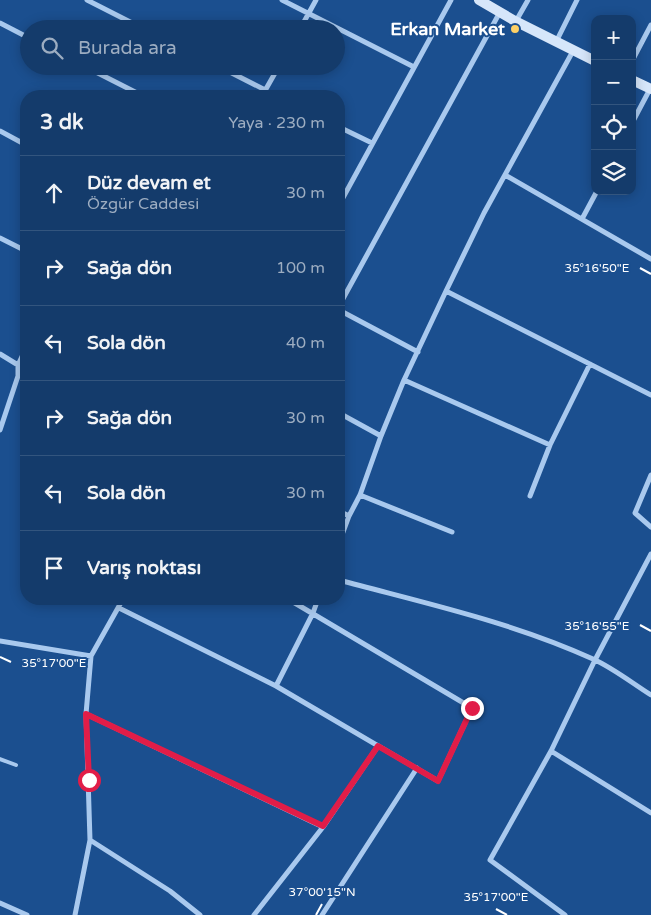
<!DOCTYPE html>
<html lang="tr">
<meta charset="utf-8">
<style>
:root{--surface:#143b6b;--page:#1d4271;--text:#f1f3f6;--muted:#9dadc1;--line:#33557e}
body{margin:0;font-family:"Varela Round",sans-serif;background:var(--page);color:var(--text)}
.controls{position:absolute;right:15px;top:15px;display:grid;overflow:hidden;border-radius:10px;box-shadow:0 2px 12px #0003}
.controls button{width:45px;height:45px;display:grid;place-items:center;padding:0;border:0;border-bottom:1px solid var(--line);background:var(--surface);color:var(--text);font:25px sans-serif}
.stop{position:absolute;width:15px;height:15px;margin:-11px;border:4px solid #e11d48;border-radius:50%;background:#fff}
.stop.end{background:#e11d48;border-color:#fff;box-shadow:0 1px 5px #0008}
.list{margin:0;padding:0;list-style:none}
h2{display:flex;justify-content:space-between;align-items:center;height:65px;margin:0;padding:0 20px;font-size:21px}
h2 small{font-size:16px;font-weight:400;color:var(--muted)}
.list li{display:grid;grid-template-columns:32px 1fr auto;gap:15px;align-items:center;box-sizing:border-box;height:75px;padding:0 20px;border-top:1px solid var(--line)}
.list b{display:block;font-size:19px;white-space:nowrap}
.list p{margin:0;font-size:16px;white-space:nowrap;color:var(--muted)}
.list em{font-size:16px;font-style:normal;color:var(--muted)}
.icon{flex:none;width:28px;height:28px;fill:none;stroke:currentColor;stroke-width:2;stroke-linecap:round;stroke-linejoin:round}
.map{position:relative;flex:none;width:651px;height:915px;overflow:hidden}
.search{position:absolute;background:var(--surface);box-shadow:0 2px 12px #0003;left:20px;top:20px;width:325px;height:55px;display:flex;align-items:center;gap:12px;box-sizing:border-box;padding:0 18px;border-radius:28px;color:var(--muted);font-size:19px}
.panel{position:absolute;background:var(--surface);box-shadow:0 2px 12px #0003;left:20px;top:90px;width:325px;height:515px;border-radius:20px}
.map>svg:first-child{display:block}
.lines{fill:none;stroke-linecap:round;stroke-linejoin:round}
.service{stroke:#a9c9ee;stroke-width:4}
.minor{stroke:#a9c9ee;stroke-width:5}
.secondary{stroke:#d6e6fa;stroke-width:10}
.route{stroke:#e11d48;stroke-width:6}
.ticks{fill:none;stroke:#fff;stroke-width:2}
.poi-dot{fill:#ffd166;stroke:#1b4f8f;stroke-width:2}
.labels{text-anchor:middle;stroke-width:4;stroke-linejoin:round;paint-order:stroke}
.poi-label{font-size:18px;font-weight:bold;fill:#fff;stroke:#1b4f8f;text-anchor:end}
.ticks-label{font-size:12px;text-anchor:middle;fill:#fff;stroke:#1b4f8f;stroke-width:4;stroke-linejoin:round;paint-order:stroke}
</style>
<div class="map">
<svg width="651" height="915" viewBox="0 0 651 915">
<rect width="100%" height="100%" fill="#1b4f8f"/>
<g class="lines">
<!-- service -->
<path class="service" d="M0 759 16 765"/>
<!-- minor -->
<path class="minor" d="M87 0 144 29
M282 0 414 67
M516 21 528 0
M0 23 29 38
M300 29 316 0
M556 42 577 0
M632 61 651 25
M84 66 143 96
M218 66 277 96
M262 96 279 66
M632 123 650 89
M339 127 372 143
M0 131 26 145
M505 175 651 259
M339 205 451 0
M582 219 597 191
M0 238 26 251
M446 291 651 395
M339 306 500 12
M339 310 418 352
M0 354 18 365 26 368
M404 380 550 445
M339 413 381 436
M0 430 18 376V365L26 348
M651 475 635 513 651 527
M360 495 452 532
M530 496 550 445 590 364
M339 511 349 516
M339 543 349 516 360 495 381 436 404 380 446 291 484 213 573 51
M339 580C424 603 512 622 593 659 613 668 632 683 651 695
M119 608 276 686 438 781 472 708 288 599
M0 641 91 656
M276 686 313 613 318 599
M86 714 323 827
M551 751 651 813
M90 840 170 891 200 915
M0 903 27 915
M75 915 90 840 86 714 91 656 123 599
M254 915 323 827 378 746
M322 915 417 768
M565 915 490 860 551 751 595 660 651 554"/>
<!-- secondary -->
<path class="secondary" d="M479 0 515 21 595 61
M632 80 651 89"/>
</g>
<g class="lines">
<!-- route -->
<path class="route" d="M89 780 86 714 323 826 378 746 438 781 472 708"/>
</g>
<!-- ticks -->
<path class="ticks" d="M640 268 651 274M640 625 651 631M0 657 11 662M496 909 507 915M316 915 322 904"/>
<!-- markers -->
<circle class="poi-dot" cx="515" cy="29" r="5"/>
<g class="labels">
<!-- poi labels -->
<g class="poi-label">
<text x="505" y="35">Erkan Market</text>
</g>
</g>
<g class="ticks-label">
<text x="597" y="272">35°16'50"E</text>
<text x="597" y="630">35°16'55"E</text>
<text x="54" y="667">35°17'00"E</text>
<text x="322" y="896">37°00'15"N</text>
<text x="496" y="901">35°17'00"E</text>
</g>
</svg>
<div class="controls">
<button>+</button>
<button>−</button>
<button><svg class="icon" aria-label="locate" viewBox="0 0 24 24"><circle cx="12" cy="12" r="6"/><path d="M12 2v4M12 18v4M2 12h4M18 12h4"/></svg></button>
<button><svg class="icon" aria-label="layers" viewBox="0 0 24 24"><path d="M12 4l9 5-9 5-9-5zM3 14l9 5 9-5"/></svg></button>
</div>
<div class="stop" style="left:89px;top:780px"></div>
<div class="stop end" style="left:472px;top:708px"></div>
<div class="search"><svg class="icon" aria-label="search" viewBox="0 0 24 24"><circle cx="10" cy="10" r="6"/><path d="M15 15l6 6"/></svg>Burada ara</div>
<section class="panel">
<h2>3 dk<small>Yaya · 230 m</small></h2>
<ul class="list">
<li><svg class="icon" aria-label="ahead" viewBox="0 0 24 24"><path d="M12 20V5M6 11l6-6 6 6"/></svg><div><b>Düz devam et</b><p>Özgür Caddesi</p></div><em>30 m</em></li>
<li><svg class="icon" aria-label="right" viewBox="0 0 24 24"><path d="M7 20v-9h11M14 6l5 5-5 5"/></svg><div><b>Sağa dön</b></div><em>100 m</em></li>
<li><svg class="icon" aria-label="left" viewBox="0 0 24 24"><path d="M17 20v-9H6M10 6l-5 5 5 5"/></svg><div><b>Sola dön</b></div><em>40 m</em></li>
<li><svg class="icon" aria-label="right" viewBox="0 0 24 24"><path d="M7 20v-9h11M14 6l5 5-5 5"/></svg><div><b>Sağa dön</b></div><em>30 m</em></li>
<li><svg class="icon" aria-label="left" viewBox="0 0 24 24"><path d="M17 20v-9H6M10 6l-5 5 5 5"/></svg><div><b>Sola dön</b></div><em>30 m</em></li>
<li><svg class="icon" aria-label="arrive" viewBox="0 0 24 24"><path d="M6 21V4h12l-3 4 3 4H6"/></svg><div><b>Varış noktası</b></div></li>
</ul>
</section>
</div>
